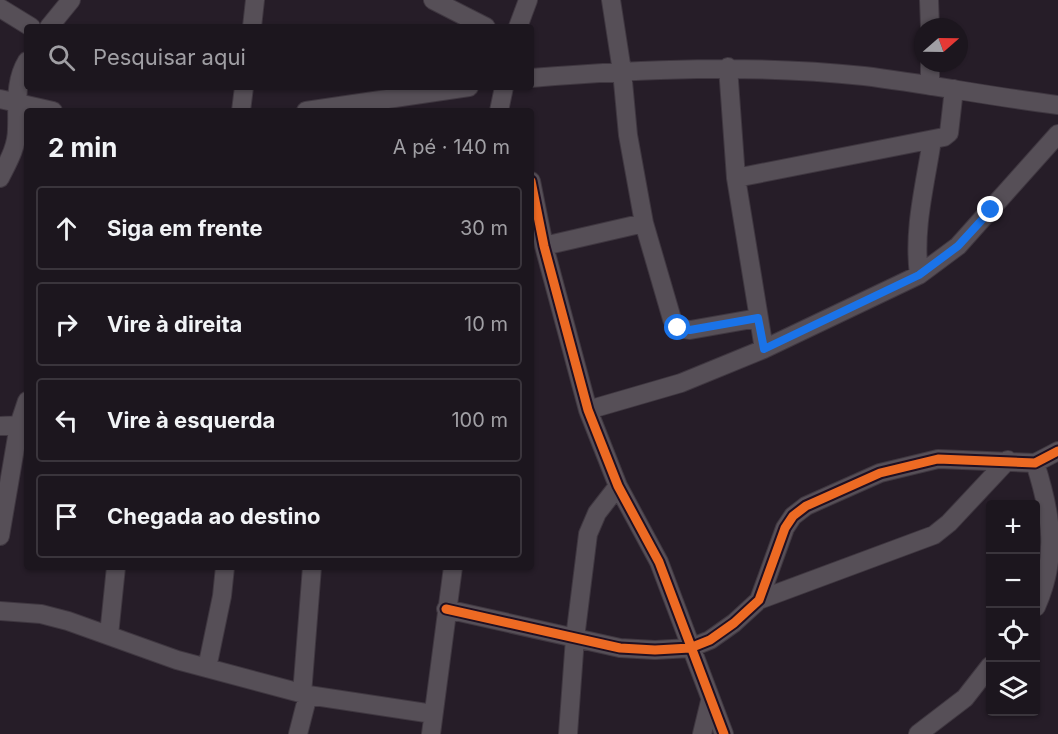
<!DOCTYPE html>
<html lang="pt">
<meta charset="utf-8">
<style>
:root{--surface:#1c161e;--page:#251f27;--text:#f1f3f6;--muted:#a09fa4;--line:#3a353c}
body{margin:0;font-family:Inter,sans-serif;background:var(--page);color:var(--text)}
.controls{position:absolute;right:18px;bottom:18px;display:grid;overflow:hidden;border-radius:6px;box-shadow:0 2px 4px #0004}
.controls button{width:54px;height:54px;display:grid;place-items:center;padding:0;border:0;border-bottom:2px solid var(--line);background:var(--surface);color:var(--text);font:30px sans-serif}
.compass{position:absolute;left:914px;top:18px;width:54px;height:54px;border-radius:50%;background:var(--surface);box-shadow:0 2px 4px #0004;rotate:70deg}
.stop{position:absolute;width:18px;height:18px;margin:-14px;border:4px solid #1a73e8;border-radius:50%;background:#fff}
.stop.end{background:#1a73e8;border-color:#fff;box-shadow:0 2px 6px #0008}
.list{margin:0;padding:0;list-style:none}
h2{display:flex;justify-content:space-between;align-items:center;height:78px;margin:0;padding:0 24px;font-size:26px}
h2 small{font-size:20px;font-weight:400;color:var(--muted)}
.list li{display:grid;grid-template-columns:39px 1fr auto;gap:18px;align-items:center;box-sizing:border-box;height:84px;margin:0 12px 12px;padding:0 12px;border:2px solid var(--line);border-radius:6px}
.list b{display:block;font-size:22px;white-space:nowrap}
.list em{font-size:20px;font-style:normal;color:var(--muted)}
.icon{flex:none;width:33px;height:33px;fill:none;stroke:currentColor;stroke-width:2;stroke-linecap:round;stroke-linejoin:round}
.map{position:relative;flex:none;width:1058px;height:734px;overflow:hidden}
.search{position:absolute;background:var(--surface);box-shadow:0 2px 4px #0004;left:24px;top:24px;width:510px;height:66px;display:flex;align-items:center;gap:15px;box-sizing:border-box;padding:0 21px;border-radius:6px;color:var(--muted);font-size:22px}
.panel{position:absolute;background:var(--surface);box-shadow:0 2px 4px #0004;left:24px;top:108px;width:510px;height:462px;border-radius:6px}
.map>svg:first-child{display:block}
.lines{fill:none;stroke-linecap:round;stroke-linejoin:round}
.street-casing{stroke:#3f3740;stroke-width:20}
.street{stroke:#564f57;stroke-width:18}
.cycleway-casing{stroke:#201022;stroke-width:13}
.cycleway{stroke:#ed6a23;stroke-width:9}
.route{stroke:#1a73e8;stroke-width:8}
</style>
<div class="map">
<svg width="1058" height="734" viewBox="0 0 1058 734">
<rect width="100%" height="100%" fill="#261d28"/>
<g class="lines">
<defs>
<path id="street" d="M433 0 486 27
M611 0 622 71 628 135 644 223 672 319 678 328 690 330 758 318
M929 0 930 27
M0 8 31 27
M49 27 71 0
M252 27 255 0
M518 27 528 0
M930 63V86
M728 67 736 178 764 349
M531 78C642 69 753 64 864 76 929 84 993 97 1058 105
M0 99 53 111
M241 111 244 87
M306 111 469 87
M499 111 504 87
M0 178C8 162 17 147 17 129 18 106 14 82 27 61
M736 178 944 137 949 133 954 89
M531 181 544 246 588 410 618 486 659 562 724 734
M544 246 644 223
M919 275C913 229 925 186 932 140
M588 410 681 383 764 349 919 275 958 246 1058 134
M0 426 19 425
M1035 463C1052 516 1058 558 1036 607
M0 536 19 425 27 401
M759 600 934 535 949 523 1008 460
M446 609 620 648 655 650 690 648 710 640 734 623 759 600 785 528 793 516 806 506 880 473 938 459 1035 463 1058 451
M0 611 41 614 68 621 177 660 308 695 433 714
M109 635 116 567
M207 668 222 596 225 567
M302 694 312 567
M298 734 308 695
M431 734 453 567
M568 734 575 638 588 534 597 513 618 486
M702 734 710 701
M918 734 965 698 990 666"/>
</defs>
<!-- street casing -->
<use href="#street" class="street-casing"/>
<!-- street -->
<use href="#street" class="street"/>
<defs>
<path id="cycleway" d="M531 181 544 246 588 410 618 486 659 562 724 734
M446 609 620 648 655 650 690 648 710 640 734 623 759 600 785 528 793 516 806 506 880 473 938 459 1035 463 1058 451"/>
</defs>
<!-- cycleway casing -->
<use href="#cycleway" class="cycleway-casing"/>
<!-- cycleway -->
<use href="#cycleway" class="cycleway"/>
</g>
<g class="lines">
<!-- route -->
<path class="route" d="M678 328 690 330 758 318 764 349 919 275 958 246 991 210"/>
</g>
</svg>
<div class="controls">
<button>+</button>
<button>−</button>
<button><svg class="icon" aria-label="locate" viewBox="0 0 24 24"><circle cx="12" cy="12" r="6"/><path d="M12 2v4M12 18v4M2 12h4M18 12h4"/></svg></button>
<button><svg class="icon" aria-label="layers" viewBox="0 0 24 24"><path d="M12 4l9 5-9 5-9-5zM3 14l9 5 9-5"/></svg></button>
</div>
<svg class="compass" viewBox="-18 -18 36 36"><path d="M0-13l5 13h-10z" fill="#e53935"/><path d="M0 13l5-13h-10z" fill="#a09fa4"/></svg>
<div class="stop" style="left:678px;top:328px"></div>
<div class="stop end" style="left:991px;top:210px"></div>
<div class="search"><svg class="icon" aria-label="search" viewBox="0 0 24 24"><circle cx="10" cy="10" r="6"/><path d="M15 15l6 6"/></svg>Pesquisar aqui</div>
<section class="panel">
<h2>2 min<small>A pé · 140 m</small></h2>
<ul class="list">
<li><svg class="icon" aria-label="ahead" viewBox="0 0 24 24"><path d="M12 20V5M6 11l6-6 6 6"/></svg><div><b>Siga em frente</b></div><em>30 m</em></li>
<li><svg class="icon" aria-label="right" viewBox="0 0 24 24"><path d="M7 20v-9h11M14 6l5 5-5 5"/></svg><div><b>Vire à direita</b></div><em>10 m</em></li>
<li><svg class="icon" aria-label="left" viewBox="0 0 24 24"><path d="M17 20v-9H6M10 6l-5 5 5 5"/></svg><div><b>Vire à esquerda</b></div><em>100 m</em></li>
<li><svg class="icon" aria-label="arrive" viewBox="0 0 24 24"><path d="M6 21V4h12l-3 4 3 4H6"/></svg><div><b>Chegada ao destino</b></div></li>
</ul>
</section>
</div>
